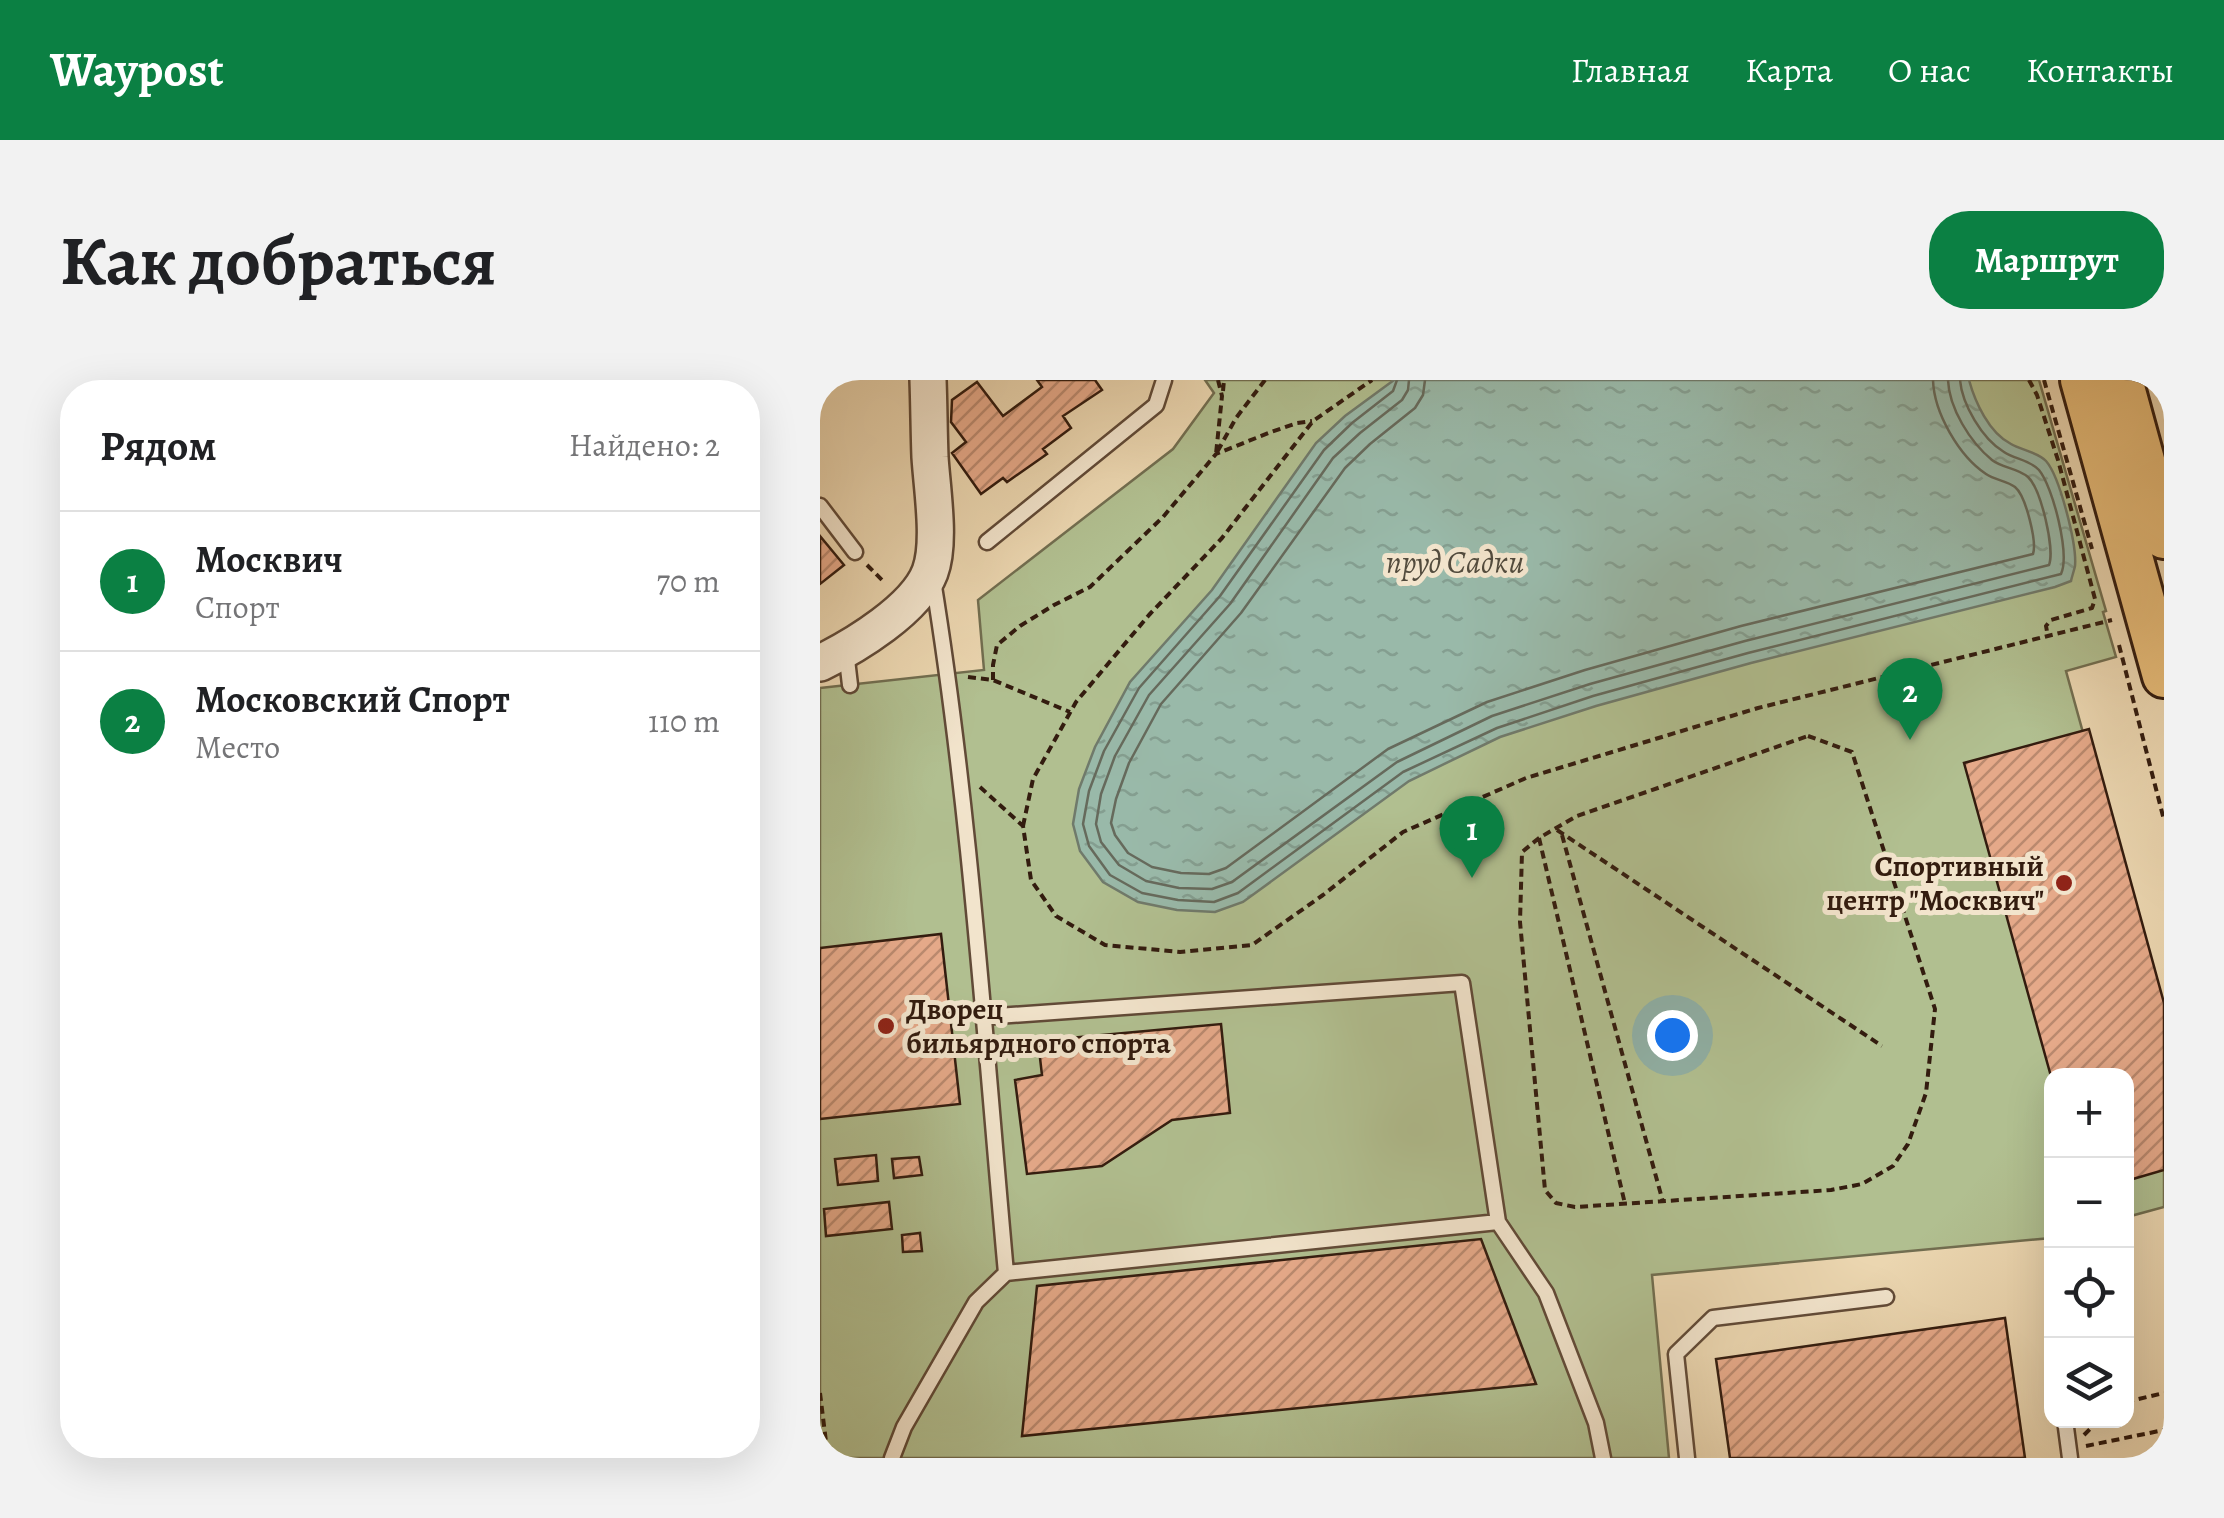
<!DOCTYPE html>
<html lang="ru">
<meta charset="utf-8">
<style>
:root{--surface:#fff;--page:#f2f2f2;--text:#202124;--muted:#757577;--line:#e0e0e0;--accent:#0b8043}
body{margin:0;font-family:Alegreya,serif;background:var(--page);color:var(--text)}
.controls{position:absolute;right:30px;bottom:30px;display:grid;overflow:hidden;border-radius:20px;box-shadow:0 10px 40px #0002}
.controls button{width:90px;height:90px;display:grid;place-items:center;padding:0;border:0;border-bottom:2px solid var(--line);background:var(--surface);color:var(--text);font:50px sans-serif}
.you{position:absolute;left:852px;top:655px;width:35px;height:35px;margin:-25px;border:8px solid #fff;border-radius:50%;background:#1a73e8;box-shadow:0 0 0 15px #1a73e833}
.badge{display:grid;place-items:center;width:65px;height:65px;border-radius:50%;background:var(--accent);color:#fff;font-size:32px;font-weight:700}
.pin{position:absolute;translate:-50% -82px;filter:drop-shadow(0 2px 5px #0008)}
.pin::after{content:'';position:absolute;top:52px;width:35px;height:30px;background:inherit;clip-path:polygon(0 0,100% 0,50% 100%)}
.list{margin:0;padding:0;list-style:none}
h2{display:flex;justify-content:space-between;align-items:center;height:130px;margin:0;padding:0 40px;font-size:42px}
h2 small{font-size:32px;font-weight:400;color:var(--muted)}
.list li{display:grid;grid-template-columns:65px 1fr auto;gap:30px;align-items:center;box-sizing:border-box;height:140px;padding:0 40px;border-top:2px solid var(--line)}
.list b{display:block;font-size:38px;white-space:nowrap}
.list p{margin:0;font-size:32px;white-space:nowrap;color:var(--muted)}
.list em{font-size:32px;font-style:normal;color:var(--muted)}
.icon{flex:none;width:55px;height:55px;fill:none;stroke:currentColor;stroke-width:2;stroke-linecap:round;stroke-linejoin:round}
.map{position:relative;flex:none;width:1344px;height:1078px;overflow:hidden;border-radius:40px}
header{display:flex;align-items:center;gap:60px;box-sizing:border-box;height:140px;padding:0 50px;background:var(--accent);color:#fff}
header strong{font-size:48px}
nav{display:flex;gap:55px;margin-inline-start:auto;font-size:35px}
.intro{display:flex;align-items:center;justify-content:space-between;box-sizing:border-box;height:240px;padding:0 60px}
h1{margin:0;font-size:70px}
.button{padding:25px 45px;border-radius:40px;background:var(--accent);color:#fff;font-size:35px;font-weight:700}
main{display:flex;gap:60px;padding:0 60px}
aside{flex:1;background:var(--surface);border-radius:40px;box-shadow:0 10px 40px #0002}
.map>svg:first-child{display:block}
.park{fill:#b1bf90;stroke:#726e50;stroke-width:2.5}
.water{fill:url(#water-ripples);stroke:#707a6b;stroke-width:2.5}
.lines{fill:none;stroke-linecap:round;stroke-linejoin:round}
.shore{stroke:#666a5c;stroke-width:2.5}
.building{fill:url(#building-hatch);stroke:#331c0f;stroke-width:2.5}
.service-casing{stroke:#614a37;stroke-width:19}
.tertiary-casing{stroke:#614a37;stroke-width:40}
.primary-casing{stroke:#331c0f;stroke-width:48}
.path{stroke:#331c0f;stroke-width:4;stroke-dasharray:8 5;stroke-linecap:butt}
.service{stroke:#f2e4cc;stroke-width:14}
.tertiary{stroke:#f2e4cc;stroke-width:35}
.primary{stroke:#e6bb78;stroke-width:42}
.poi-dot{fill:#8f2418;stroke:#f2e4cc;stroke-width:4}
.labels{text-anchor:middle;stroke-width:10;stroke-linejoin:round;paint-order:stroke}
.poi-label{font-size:30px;font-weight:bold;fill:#331c0f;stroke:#f2e4cc;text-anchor:end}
.water-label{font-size:32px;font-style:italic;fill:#524b3d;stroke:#f2e4cc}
</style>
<header>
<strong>Waypost</strong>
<nav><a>Главная</a><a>Карта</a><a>О нас</a><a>Контакты</a></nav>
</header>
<div class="intro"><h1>Как добраться</h1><a class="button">Маршрут</a></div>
<main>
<aside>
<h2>Рядом<small>Найдено: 2</small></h2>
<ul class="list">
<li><span class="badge">1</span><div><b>Москвич</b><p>Спорт</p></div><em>70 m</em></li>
<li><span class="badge">2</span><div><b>Московский Спорт</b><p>Место</p></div><em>110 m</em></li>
</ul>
</aside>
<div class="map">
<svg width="1344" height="1078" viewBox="0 0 1344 1078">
<defs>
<pattern id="water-ripples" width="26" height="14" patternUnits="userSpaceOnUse" patternTransform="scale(2.5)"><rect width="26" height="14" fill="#99b9a9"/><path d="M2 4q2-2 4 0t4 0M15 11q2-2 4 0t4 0" fill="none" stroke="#849e90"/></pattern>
<pattern id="building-hatch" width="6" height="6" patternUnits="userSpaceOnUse" patternTransform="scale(2.5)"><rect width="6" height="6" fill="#e5a989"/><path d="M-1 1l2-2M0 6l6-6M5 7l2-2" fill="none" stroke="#ba896e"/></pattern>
</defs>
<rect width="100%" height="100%" fill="#ebd6b0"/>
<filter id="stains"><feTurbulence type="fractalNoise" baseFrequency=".002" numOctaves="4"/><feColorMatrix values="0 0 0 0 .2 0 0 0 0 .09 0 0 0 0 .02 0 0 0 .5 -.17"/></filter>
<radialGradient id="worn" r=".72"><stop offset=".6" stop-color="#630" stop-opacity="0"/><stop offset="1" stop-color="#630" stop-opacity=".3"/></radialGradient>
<!-- park -->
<path class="park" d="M385 0H1219L1286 231 1283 232 1296 277 1246 291 1344 646V827L1307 837 1306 696H1232L1231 858 832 895 849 1078H0V308L164 290 158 220 353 69 394 13Z"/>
<!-- water -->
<path class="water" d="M574 0H1149C1155 22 1169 53 1191 64 1201 70 1218 72 1226 81 1240 97 1257 165 1255 186 1254 191 1252 196 1251 201L1235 207 931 283 776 326 680 357 589 401 423 522 395 532 357 530 318 522 283 502 260 471 253 444 259 409 275 367 310 302 392 210 496 63 525 36Z"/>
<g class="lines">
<!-- shore -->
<path class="shore" d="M577 0 573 11 532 43 504 70 400 216 319 308 284 371 269 411 263 444 269 466 290 495 322 513 358 520 394 522 418 513 583 392 677 348 773 316 928 273 1241 194C1250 174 1233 107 1219 90 1210 80 1194 79 1184 72 1162 59 1142 24 1140 0
M589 0 588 10 582 20 540 53 513 78 410 224 329 315 295 376 281 414 276 444 281 462 299 485 326 501 359 508 392 509 412 502 577 382 672 336 770 304 925 261 1229 185C1235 169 1221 109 1208 97 1198 88 1182 88 1172 80 1150 62 1129 28 1128 0
M605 0 603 15 595 28 550 64 525 88 421 233 341 324 309 383 296 419 291 443 295 455 308 473 332 487 361 493 389 494 406 488 568 369 667 322 765 290 921 246 1213 174C1217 162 1206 116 1195 107 1187 101 1175 100 1166 94 1139 76 1114 33 1113 0"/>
</g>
<!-- building -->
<path class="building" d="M217 0H275L282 10 243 36 251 48 223 69 227 74 187 102 183 98 161 114 132 73 146 62 131 42 132 20 157 2 183 36 222 7Z
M0 156 24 185 0 204Z
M1269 349 1344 623V790L1306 801V696H1232V700L1144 383Z
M121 554 140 724 0 739V568Z
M401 644 410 733 352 740 282 786 207 794 195 700 222 695 218 661Z
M56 775 58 801 18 805 15 779Z
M99 777 102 795 74 798 72 779Z
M69 822 72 849 6 856 4 829Z
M100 853 102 871 83 872 82 855Z
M661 859 716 1004 202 1056 217 906Z
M1185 938 1205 1078H910L896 979Z"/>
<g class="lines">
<defs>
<path id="service" d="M0 126 35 172
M167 162 336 25 344 0
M113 200C150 429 165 662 186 893
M26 271 30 305
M163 637 642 603 678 842 726 913 776 1043 783 1078
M1245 1040 1250 1078
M72 1078 84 1047 156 922 186 893 678 842
M867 1078 856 974 893 938 1066 917"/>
<path id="tertiary" d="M0 283C35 266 96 229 110 192 121 163 112 109 110 77 109 51 109 26 108 0"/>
<path id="primary" d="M1262 0 1344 296
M1301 0 1344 157"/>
</defs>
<!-- service casing -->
<use href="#service" class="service-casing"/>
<!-- tertiary casing -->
<use href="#tertiary" class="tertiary-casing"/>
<!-- primary casing -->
<use href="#primary" class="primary-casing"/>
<!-- path -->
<path class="path" d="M398 0 402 16 396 74 416 38 445 0
M1209 0 1217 15 1238 80 1275 219 1272 228 1231 240 1226 246 1228 257
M1224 0 1272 169
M403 11 404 0
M47 185 65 203
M1299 265 1344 440
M148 297 173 300 250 332
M173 300V285L177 265 200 246 234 225 270 207 343 137 396 74 451 52 477 43 492 41
M988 356 1032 372 1115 629 1106 713 1088 764 1073 786 1042 804 1011 810 755 827 736 823 725 810 700 542 702 472 719 458 757 436Z
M160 407 203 446 211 500 236 536 285 565 360 572 432 565 503 515 583 452 706 398 938 328 1292 240
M203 446 213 399 256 322 329 235 402 158 493 41 552 0
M737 450 1062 666
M742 455 843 822
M719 458 805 824
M0 1013 8 1078
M1306 1022 1344 1013
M1264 1055 1279 1040
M1266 1066 1344 1050"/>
<!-- service -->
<use href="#service" class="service"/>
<!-- tertiary -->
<use href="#tertiary" class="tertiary"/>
<!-- primary -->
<use href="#primary" class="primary"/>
</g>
<!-- markers -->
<g class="poi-dot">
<circle cx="1244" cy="503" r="10"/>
<circle cx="66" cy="646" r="10"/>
</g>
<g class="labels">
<!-- poi labels -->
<g class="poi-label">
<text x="1224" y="496">Спортивный<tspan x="1224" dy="34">центр "Москвич"</tspan></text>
<text x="86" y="639" text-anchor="start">Дворец<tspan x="86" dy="34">бильярдного спорта</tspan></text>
</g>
<!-- water labels -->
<g class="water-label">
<text x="635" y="193">пруд Садки</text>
</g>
</g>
<rect width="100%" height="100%" filter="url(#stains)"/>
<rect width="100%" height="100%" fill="url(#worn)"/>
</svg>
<div class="controls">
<button>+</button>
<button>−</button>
<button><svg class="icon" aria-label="locate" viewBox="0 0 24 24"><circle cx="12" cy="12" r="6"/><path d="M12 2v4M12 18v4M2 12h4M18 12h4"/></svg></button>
<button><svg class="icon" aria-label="layers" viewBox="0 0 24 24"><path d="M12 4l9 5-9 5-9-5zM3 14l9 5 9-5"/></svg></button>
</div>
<div class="you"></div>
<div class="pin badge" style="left:652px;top:498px">1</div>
<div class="pin badge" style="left:1090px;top:360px">2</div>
</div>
</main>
